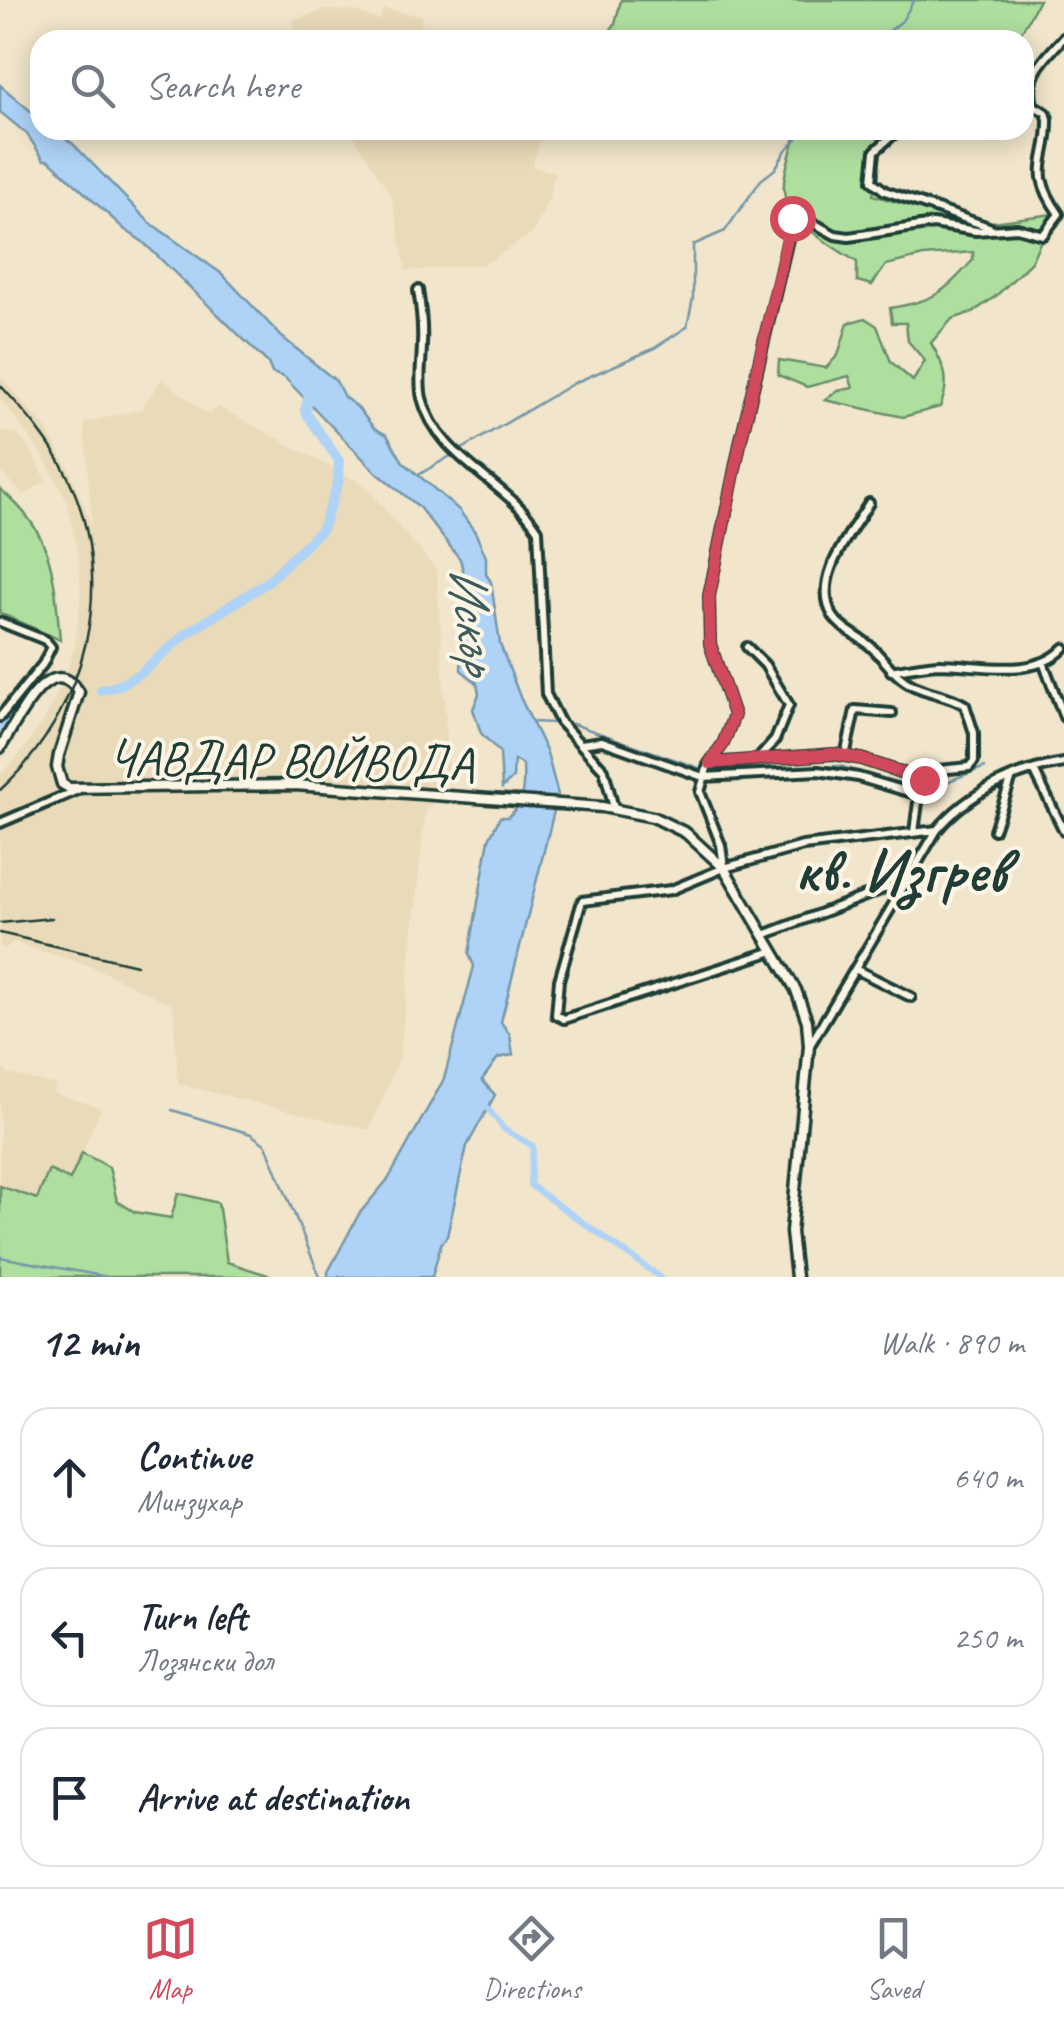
<!DOCTYPE html>
<meta charset="utf-8">
<style>
:root{--surface:#fff;--page:#f2f2f3;--text:#1f2937;--muted:#747a83;--line:#e0e1e3;--accent:#d1495b}
body{margin:0;font-family:Caveat,sans-serif;background:var(--page);color:var(--text)}
.stop{position:absolute;width:30px;height:30px;margin:-22px;border:8px solid #d1495b;border-radius:50%;background:#fff}
.stop.end{background:#d1495b;border-color:#fff;box-shadow:0 2px 10px #0008}
.list{margin:0;padding:0;list-style:none}
h2{display:flex;justify-content:space-between;align-items:center;height:130px;margin:0;padding:0 40px;font-size:42px}
h2 small{font-size:32px;font-weight:400;color:var(--muted)}
.list li{display:grid;grid-template-columns:65px 1fr auto;gap:30px;align-items:center;box-sizing:border-box;height:140px;margin:0 20px 20px;padding:0 20px;border:2px solid var(--line);border-radius:30px}
.list b{display:block;font-size:38px;white-space:nowrap}
.list p{margin:0;font-size:32px;white-space:nowrap;color:var(--muted)}
.list em{font-size:32px;font-style:normal;color:var(--muted)}
.icon{flex:none;width:55px;height:55px;fill:none;stroke:currentColor;stroke-width:2;stroke-linecap:round;stroke-linejoin:round}
.map{position:relative;flex:none;width:1064px;height:1277px;overflow:hidden}
.search{position:absolute;background:var(--surface);box-shadow:0 5px 25px #0003;left:30px;right:30px;top:30px;height:110px;display:flex;align-items:center;gap:25px;box-sizing:border-box;padding:0 35px;border-radius:30px;color:var(--muted);font-size:38px}
.sheet{height:610px;background:var(--surface)}
nav{display:flex;justify-content:space-around;align-items:center;box-sizing:border-box;height:140px;border-top:2px solid var(--line);background:var(--surface);font-size:28px;color:var(--muted)}
nav a{display:grid;justify-items:center;gap:5px}
nav .on{color:var(--accent)}
.map>svg:first-child{display:block}
.built{fill:#e9dab9}
.green{fill:#afdf9f;stroke:#678e6a;stroke-width:2.5}
.water{fill:#aed3f7;stroke:#7597a9;stroke-width:2.5}
.lines{fill:none;stroke-linecap:round;stroke-linejoin:round}
.stream{stroke:#7597a9;stroke-width:2.5}
.canal{stroke:#aed3f7;stroke-width:6}
.river{stroke:#aed3f7;stroke-width:10}
.street-casing{stroke:#1f3d34;stroke-width:14}
.secondary-casing{stroke:#1f3d34;stroke-width:15}
.street{stroke:#fcf5e5;stroke-width:6}
.secondary{stroke:#fcf5e5;stroke-width:8}
.rail{stroke:#1f3d34;stroke-width:2.5}
.route{stroke:#d1495b;stroke-width:12}
.labels{text-anchor:middle;stroke-width:8;stroke-linejoin:round;paint-order:stroke}
.street-label{font-size:50px;fill:#1f3d34;stroke:#fcf5e5}
.water-label{font-size:52px;font-style:italic;fill:#3c5b5b;stroke:#fcf5e5}
.district-label{font-size:60px;font-weight:bold;fill:#1f3d34;stroke:#fcf5e5}
</style>
<div class="map">
<svg width="1064" height="1277" viewBox="0 0 1064 1277">
<rect width="100%" height="100%" fill="#f1e5cb"/>
<filter id="ink" filterUnits="userSpaceOnUse"><feTurbulence type="fractalNoise" baseFrequency=".01" numOctaves="2"/><feDisplacementMap in="SourceGraphic" scale="20" xChannelSelector="R" yChannelSelector="G"/><feConvolveMatrix kernelMatrix="1 2 1 2 8 2 1 2 1" color-interpolation-filters="sRGB"/></filter>
<g filter="url(#ink)">
<!-- built -->
<path class="built" d="M383 9 421 16 422 40H294V20L324 10 355 11 379 20Z
M350 130H544L532 167 555 172 548 201 533 233 485 264 406 271 392 197Z
M0 376 44 426 68 467 92 526 84 423 142 409 162 378 208 415 219 407 364 485 437 571 449 780 425 812 400 1056 369 1130 178 1084 173 1005 93 967 13 942 6 948 0 946V775L16 759 43 722 65 678 75 646 81 594 79 558 67 501 42 454 0 398Z
M0 431 16 433 32 452 46 481 24 495 0 472Z
M0 1068 9 1074 56 1085 53 1093 101 1108 70 1180 38 1199 0 1186Z"/>
<!-- green -->
<path class="green" d="M621 0H1039L1017 40H603L615 24Z
M707 130H898L884 137 873 195 961 221 985 223 1053 214 1031 262 996 296 973 312 952 319 931 343C945 367 951 381 940 407L903 417 825 400 837 391 853 388 849 376 807 387 778 375 779 360 826 368 838 355 848 323 865 318 877 326 891 362 913 381 925 361 908 341 906 323H892L890 308C935 301 943 293 973 260V252L923 256 886 265 872 285 857 281V262C835 248 786 221 784 191 782 175 792 152 795 136H734Z
M0 489C54 533 54 575 60 640L0 613Z
M82 1153 109 1167 117 1201 135 1212 171 1218 178 1193 218 1203 227 1262 274 1277H0V1186L37 1199 49 1170 70 1180Z"/>
<!-- water -->
<path class="water" d="M0 85 40 119V130H55L73 144 149 222 222 274 282 337 336 381 344 397 357 407 374 428 387 435 403 462 459 510 475 532 486 557V574L491 582 500 644 520 697 547 753 558 795 501 1022 510 1035 513 1055 498 1058 482 1080 495 1095 467 1146 447 1236 441 1244 432 1277H328V1272L359 1214 389 1178 444 1079 474 966 469 954 489 839 500 817H508C524 804 524 785 523 765L514 760 513 778 502 788 500 753 481 733 473 709 479 694 477 683 461 670 466 582 460 559 418 506 376 472 284 377 272 373 268 363 143 242 124 229 49 160H44L27 134 0 112Z"/>
<g class="lines">
<!-- stream -->
<path class="stream" d="M878 40 902 21 914 0
M420 474 574 383 653 349 687 327 693 298V245L725 231 761 180 775 169 786 150 805 130
M533 722 573 724 702 769
M710 769 840 766 909 788 926 790 985 767
M172 1110 251 1134 266 1145 320 1277
M0 1257 108 1277"/>
<!-- canal -->
<path class="canal" d="M485 1105 505 1130 533 1146 530 1185 660 1277"/>
<!-- river -->
<path class="river" d="M101 690 120 685 142 672 186 634 266 583 322 529 338 483 339 461 305 411 310 391
M0 727 13 714"/>
<defs>
<path id="street" d="M895 133 875 151 872 181 885 191 989 227
M418 290C421 308 423 326 422 344 422 361 418 381 422 398 437 459 507 481 538 530L546 694 560 722 604 770 614 808
M869 503C851 533 811 579 833 616 841 629 857 635 869 645 885 659 894 677 914 686 931 694 949 695 965 705L974 733V761L969 767 939 770 924 780
M0 622 45 640 51 647 43 664 0 717
M747 647 765 665 789 705 775 740 760 757
M1043 662 1064 717
M891 671C907 668 923 665 939 664 978 664 1034 680 1064 648
M581 744 602 741 703 777 818 771 858 777 919 795 924 780
M845 756 855 710 892 713
M710 763 833 754 861 759 924 780
M1034 770 1064 831
M0 823 78 790
M994 830 1011 780
M914 832 919 795
M724 867 721 845 700 792 708 765 723 744 734 715 710 644 709 596 741 439 793 218 799 215 835 235 849 237 933 224 976 231 1017 228 1043 235 1059 214C1027 168 1049 163 1048 119L1046 113 1033 105C1025 74 1045 59 1064 37
M764 935 907 880
M773 951 564 1019 556 1015 559 980 582 901 671 890 724 868 803 846 937 830
M857 970 911 997
M810 1045 937 830C968 793 1016 770 1064 763"/>
<path id="secondary" d="M0 748C14 728 49 646 79 692L59 755 57 767 62 784 69 788 295 785 602 807 653 817 686 833 724 868 796 990 807 1021 809 1046 791 1232 796 1277"/>
</defs>
<!-- street casing -->
<use href="#street" class="street-casing"/>
<!-- secondary casing -->
<use href="#secondary" class="secondary-casing"/>
<!-- street -->
<use href="#street" class="street"/>
<!-- secondary -->
<use href="#secondary" class="secondary"/>
<!-- rail -->
<path class="rail" d="M0 385C26 413 51 442 68 477 119 584 86 712 0 790
M0 923 52 918
M0 933 136 965"/>
</g>
</g>
<g class="lines" filter="url(#ink)">
<!-- route -->
<path class="route" d="M792 218 741 439 709 596 710 644 734 715 723 744 710 763 834 754 861 759 924 780"/>
</g>
<g class="labels">
<!-- street labels -->
<g class="street-label">
<text transform="translate(291 759) rotate(1)" y="18">ЧАВДАР ВОЙВОДА</text>
</g>
<!-- water labels -->
<g class="water-label">
<text transform="translate(474 619) rotate(82)" y="18">Искър</text>
</g>
<!-- district labels -->
<g class="district-label">
<text x="901" y="891">кв. Изгрев</text>
</g>
</g>
</svg>
<div class="stop" style="left:792px;top:218px"></div>
<div class="stop end" style="left:924px;top:780px"></div>
<div class="search"><svg class="icon" aria-label="search" viewBox="0 0 24 24"><circle cx="10" cy="10" r="6"/><path d="M15 15l6 6"/></svg>Search here</div>
</div>
<section class="sheet">
<h2>12 min<small>Walk · 890 m</small></h2>
<ul class="list">
<li><svg class="icon" aria-label="ahead" viewBox="0 0 24 24"><path d="M12 20V5M6 11l6-6 6 6"/></svg><div><b>Continue</b><p>Минзухар</p></div><em>640 m</em></li>
<li><svg class="icon" aria-label="left" viewBox="0 0 24 24"><path d="M17 20v-9H6M10 6l-5 5 5 5"/></svg><div><b>Turn left</b><p>Лозянски дол</p></div><em>250 m</em></li>
<li><svg class="icon" aria-label="arrive" viewBox="0 0 24 24"><path d="M6 21V4h12l-3 4 3 4H6"/></svg><div><b>Arrive at destination</b></div></li>
</ul>
</section>
<nav>
<a class="on"><svg class="icon" aria-label="map" viewBox="0 0 24 24"><path d="M3 6l6-2 6 2 6-2v14l-6 2-6-2-6 2zM9 4v14M15 6v14"/></svg>Map</a>
<a><svg class="icon" aria-label="directions" viewBox="0 0 24 24"><path d="M12 3l9 9-9 9-9-9zM9 14v-3h6M13 9l2 2-2 2"/></svg>Directions</a>
<a><svg class="icon" aria-label="saved" viewBox="0 0 24 24"><path d="M7 4h10v16l-5-4-5 4z"/></svg>Saved</a>
</nav>
